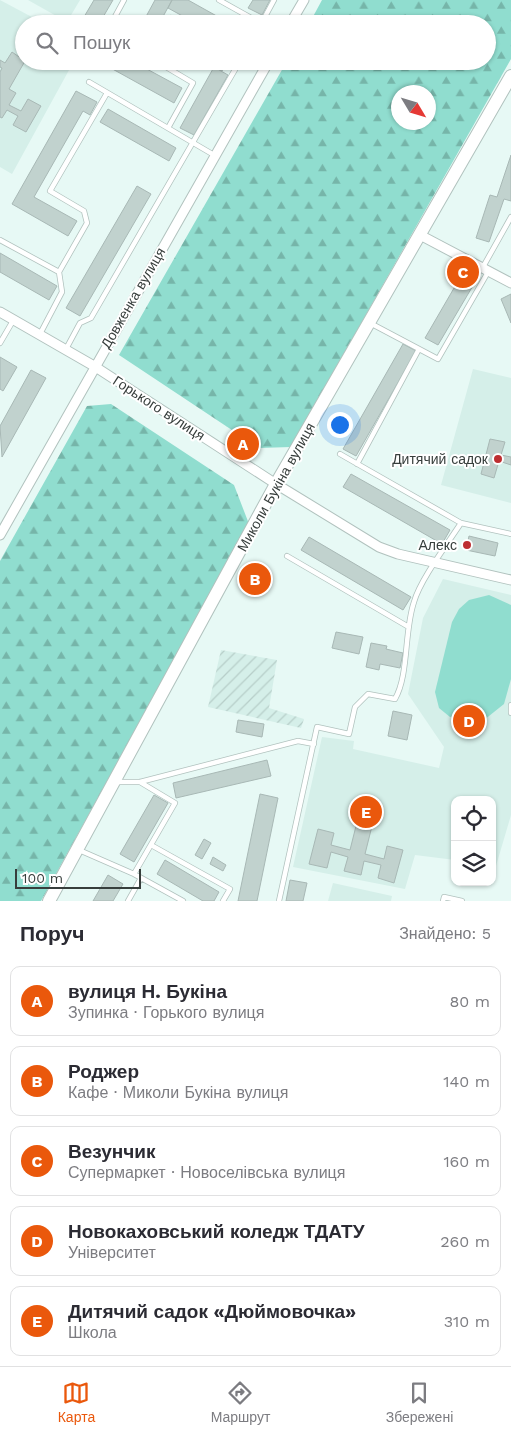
<!DOCTYPE html>
<html lang="uk">
<meta charset="utf-8">
<style>
:root{--surface:#fff;--page:#f7f7f7;--text:#2b2b33;--muted:#7c7c81;--line:#e1e1e2;--accent:#ea580c}
body{margin:0;font-family:"Work Sans",sans-serif;background:var(--page);color:var(--text)}
.controls{position:absolute;right:15px;bottom:15px;display:grid;overflow:hidden;border-radius:10px;box-shadow:0 1px 4px #0004}
.controls button{width:45px;height:45px;display:grid;place-items:center;padding:0;border:0;border-bottom:1px solid var(--line);background:var(--surface);color:var(--text);font:25px sans-serif}
.compass{position:absolute;left:391px;top:85px;width:45px;height:45px;border-radius:50%;background:var(--surface);box-shadow:0 1px 4px #0004;rotate:128deg}
.scale{position:absolute;left:15px;bottom:12px;width:126px;box-sizing:border-box;padding-left:5px;border:2px solid #373e3c;border-top:0;font-size:14px;line-height:18px;white-space:nowrap;color:#373e3c;-webkit-text-stroke:4px #fff;paint-order:stroke}
.you{position:absolute;left:339px;top:424px;width:18px;height:18px;margin:-12px;border:4px solid #fff;border-radius:50%;background:#1a73e8;box-shadow:0 0 0 8px #1a73e833}
.badge{display:grid;place-items:center;width:32px;height:32px;border-radius:50%;background:var(--accent);color:#fff;font-size:16px;font-weight:700}
.pin{position:absolute;translate:-50% -50%;border:2px solid #fff;box-shadow:0 1px 5px #0006}
.list{margin:0;padding:0;list-style:none}
h2{display:flex;justify-content:space-between;align-items:center;height:65px;margin:0;padding:0 20px;font-size:21px}
h2 small{font-size:16px;font-weight:400;color:var(--muted)}
.list li{display:grid;grid-template-columns:32px 1fr auto;gap:15px;align-items:center;box-sizing:border-box;height:70px;margin:0 10px 10px;padding:0 10px;border:1px solid var(--line);border-radius:10px}
.list b{display:block;font-size:19px;white-space:nowrap}
.list p{margin:0;font-size:16px;white-space:nowrap;color:var(--muted)}
.list em{font-size:16px;font-style:normal;color:var(--muted)}
.icon{flex:none;width:28px;height:28px;fill:none;stroke:currentColor;stroke-width:2;stroke-linecap:round;stroke-linejoin:round}
.map{position:relative;flex:none;width:511px;height:901px;overflow:hidden}
.search{position:absolute;background:var(--surface);box-shadow:0 1px 4px #0004;left:15px;right:15px;top:15px;height:55px;display:flex;align-items:center;gap:12px;box-sizing:border-box;padding:0 18px;border-radius:28px;color:var(--muted);font-size:19px}
.sheet{height:465px;background:var(--surface)}
nav{display:flex;justify-content:space-around;align-items:center;box-sizing:border-box;height:70px;border-top:1px solid var(--line);background:var(--surface);font-size:14px;color:var(--muted)}
nav a{display:grid;justify-items:center;gap:2px}
nav .on{color:var(--accent)}
.map>svg:first-child{display:block}
.built{fill:#d5efe9}
.industrial{fill:url(#industrial-furrows)}
.forest{fill:url(#forest-firs);fill-rule:evenodd}
.pitch{fill:#90ddcf}
.building{fill:#c1d2ce;stroke:#a8b8b5}
.lines{fill:none;stroke-linecap:round;stroke-linejoin:round}
.lane-casing{stroke:#b1c2be;stroke-width:6}
.street-casing{stroke:#b1c2be;stroke-width:11}
.secondary-casing{stroke:#b1c2be;stroke-width:14}
.lane{stroke:#fff;stroke-width:4.5}
.street{stroke:#fff;stroke-width:9}
.secondary{stroke:#fff;stroke-width:12}
.poi-dot{fill:#bd2e31;stroke:#fff;stroke-width:2}
.labels{text-anchor:middle;stroke-width:4;stroke-linejoin:round;paint-order:stroke}
.street-label{font-size:14px;fill:#373e3c;stroke:#fff}
.poi-label{font-size:14px;fill:#373e3c;stroke:#fff;text-anchor:end}
</style>
<div class="map">
<svg width="511" height="901" viewBox="0 0 511 901">
<defs>
<pattern id="industrial-furrows" width="10" height="10" patternUnits="userSpaceOnUse" patternTransform="scale(1.25)"><rect width="10" height="10" fill="#d5efe9"/><path d="M-1 1l2-2M0 10L10 0M9 11l2-2" fill="none" stroke="#b7cec9"/></pattern>
<pattern id="forest-firs" width="22" height="20" patternUnits="userSpaceOnUse" patternTransform="scale(1.25)"><rect width="22" height="20" fill="#90ddcf"/><path d="M5 1l3.5 6h-7zM16 11l3.5 6h-7z" fill="#76b5a9"/></pattern>
</defs>
<rect width="100%" height="100%" fill="#e7f9f5"/>
<!-- built -->
<path class="built" d="M0 0 45 24H24V61H74L12 174 0 167Z
M28 0H80L67 22Z
M473 369 511 378V503L441 485Z
M443 579 511 595V815L496 866 492 865V800H455V860L415 855 405 889 293 867 322 737 354 741 353 749 439 768 444 747 408 694 423 618Z
M333 883 392 896 391 901H328Z"/>
<!-- industrial -->
<path class="industrial" d="M221 650 277 660 269 708 304 719 301 728 208 707Z"/>
<!-- forest -->
<path class="forest" d="M322 0H511V59L291 447 259 448 119 355 287 61H487V24H309ZM398 92H428V122H398Z
M111 404 234 485 249 524 41 901H0V561L87 406Z"/>
<!-- pitch -->
<path class="pitch" d="M489 595 511 605V679L504 704 484 720 473 723 450 717 439 708 435 692 452 622 459 609 469 600Z"/>
<!-- building -->
<path class="building" d="M94 0H113L99 24H84L81 22Z
M155 0H172L159 24H142Z
M172 0H188L231 24H197L168 8Z
M253 0H270L262 15 248 8Z
M12 52 25 61 9 89 16 93 9 105 21 111 28 99 41 106 26 132 13 125 18 116 7 110 2 118 0 117V72L2 68 0 67V60L5 63Z
M98 61H132L182 88 174 103Z
M211 61H227L222 71 209 65Z
M214 67 228 75 194 135 180 128Z
M76 91 97 102 90 115 83 111 34 197 77 221 68 236 12 204Z
M108 109 176 148 169 161 100 122Z
M511 155V201L504 199 489 242 476 238 490 195 497 197Z
M137 186 151 194 80 316 66 308Z
M0 253 57 286 49 300 0 272Z
M468 264 481 272 438 345 425 338Z
M511 294V323L501 299Z
M403 344 416 351 356 456 343 449Z
M0 357 17 367 3 391 0 389Z
M31 370 46 378 2 457 0 426Z
M490 439 505 442 501 455 511 457V465L499 461 494 478 481 474Z
M351 474 450 530 442 544 343 487Z
M469 536 498 543 495 556 466 550Z
M309 537 411 597 403 610 301 550Z
M336 632 363 637 359 654 332 648Z
M371 643 387 646 386 649 403 653 400 668 380 664 379 670 366 667Z
M393 711 412 715 407 740 388 736Z
M238 720 264 724 262 737 236 732Z
M267 760 271 776 176 798 173 783Z
M260 794 278 798 257 901H238Z
M154 795 168 803 134 862 120 854Z
M358 818 373 822 365 854 384 859 387 846 403 850 394 883 378 878 381 865 364 861 361 875 344 871 348 857 331 852 327 868 309 864 318 829 334 833 331 845 350 850Z
M204 839 211 843 202 859 195 855Z
M213 857 226 865 223 871 210 864Z
M165 860 219 892 214 901H203L157 874Z
M108 875 123 884 113 901H93Z
M290 880 307 883 303 901H286Z"/>
<g class="lines">
<defs>
<path id="lane" d="M219 0 262 24
M111 24 124 0
M168 24 171 18 182 24
M261 24 274 0
M156 61 193 83 168 128
M89 82 214 155
M0 240 59 272
M483 267 511 217
M370 323 438 359 488 272
M40 334 62 292 59 272 87 223 84 211 50 191 107 93
M0 343 14 319
M66 349 80 323 91 318 240 61
M340 454 461 523 511 534
M357 464 419 349
M287 556 407 626
M511 705V713
M116 782H140L298 741 314 744
M151 845 230 889 223 901
M79 850 134 874 183 901
M134 874 175 803 140 782
M128 901 141 878
M279 901 317 727 349 734 355 707 368 694 395 699C409 675 404 631 414 602 420 580 448 543 461 523
M443 901 444 897 462 901"/>
<path id="street" d="M290 24 304 0
M420 235 511 283
M0 312 94 366 276 484 379 547 398 554 511 580
M0 535 269 61"/>
<path id="secondary" d="M49 901 276 484 511 76"/>
</defs>
<!-- lane casing -->
<use href="#lane" class="lane-casing"/>
<!-- street casing -->
<use href="#street" class="street-casing"/>
<!-- secondary casing -->
<use href="#secondary" class="secondary-casing"/>
<!-- lane -->
<use href="#lane" class="lane"/>
<!-- street -->
<use href="#street" class="street"/>
<!-- secondary -->
<use href="#secondary" class="secondary"/>
</g>
<!-- markers -->
<g class="poi-dot">
<circle cx="498" cy="459" r="5"/>
<circle cx="467" cy="545" r="5"/>
</g>
<g class="labels">
<!-- street labels -->
<g class="street-label">
<text transform="translate(133 298) rotate(-60)" y="5">Довженка вулиця</text>
<text transform="translate(159 408) rotate(33)" y="5">Горького вулиця</text>
<text transform="translate(276 487) rotate(-61)" y="5">Миколи Букіна вулиця</text>
</g>
<!-- poi labels -->
<g class="poi-label">
<text x="488" y="464">Дитячий садок</text>
<text x="457" y="550">Алекс</text>
</g>
</g>
</svg>
<div class="controls">
<button><svg class="icon" aria-label="locate" viewBox="0 0 24 24"><circle cx="12" cy="12" r="6"/><path d="M12 2v4M12 18v4M2 12h4M18 12h4"/></svg></button>
<button><svg class="icon" aria-label="layers" viewBox="0 0 24 24"><path d="M12 4l9 5-9 5-9-5zM3 14l9 5 9-5"/></svg></button>
</div>
<svg class="compass" viewBox="-18 -18 36 36"><path d="M0-13l5 13h-10z" fill="#e53935"/><path d="M0 13l5-13h-10z" fill="#7c7c81"/></svg>
<div class="scale">100 m</div>
<div class="you"></div>
<div class="pin badge" style="left:243px;top:444px">A</div>
<div class="pin badge" style="left:255px;top:579px">B</div>
<div class="pin badge" style="left:463px;top:272px">C</div>
<div class="pin badge" style="left:469px;top:721px">D</div>
<div class="pin badge" style="left:366px;top:812px">E</div>
<div class="search"><svg class="icon" aria-label="search" viewBox="0 0 24 24"><circle cx="10" cy="10" r="6"/><path d="M15 15l6 6"/></svg>Пошук</div>
</div>
<section class="sheet">
<h2>Поруч<small>Знайдено: 5</small></h2>
<ul class="list">
<li><span class="badge">A</span><div><b>вулиця Н. Букіна</b><p>Зупинка · Горького вулиця</p></div><em>80 m</em></li>
<li><span class="badge">B</span><div><b>Роджер</b><p>Кафе · Миколи Букіна вулиця</p></div><em>140 m</em></li>
<li><span class="badge">C</span><div><b>Везунчик</b><p>Супермаркет · Новоселівська вулиця</p></div><em>160 m</em></li>
<li><span class="badge">D</span><div><b>Новокаховський коледж ТДАТУ</b><p>Університет</p></div><em>260 m</em></li>
<li><span class="badge">E</span><div><b>Дитячий садок «Дюймовочка»</b><p>Школа</p></div><em>310 m</em></li>
</ul>
</section>
<nav>
<a class="on"><svg class="icon" aria-label="map" viewBox="0 0 24 24"><path d="M3 6l6-2 6 2 6-2v14l-6 2-6-2-6 2zM9 4v14M15 6v14"/></svg>Карта</a>
<a><svg class="icon" aria-label="directions" viewBox="0 0 24 24"><path d="M12 3l9 9-9 9-9-9zM9 14v-3h6M13 9l2 2-2 2"/></svg>Маршрут</a>
<a><svg class="icon" aria-label="saved" viewBox="0 0 24 24"><path d="M7 4h10v16l-5-4-5 4z"/></svg>Збережені</a>
</nav>
